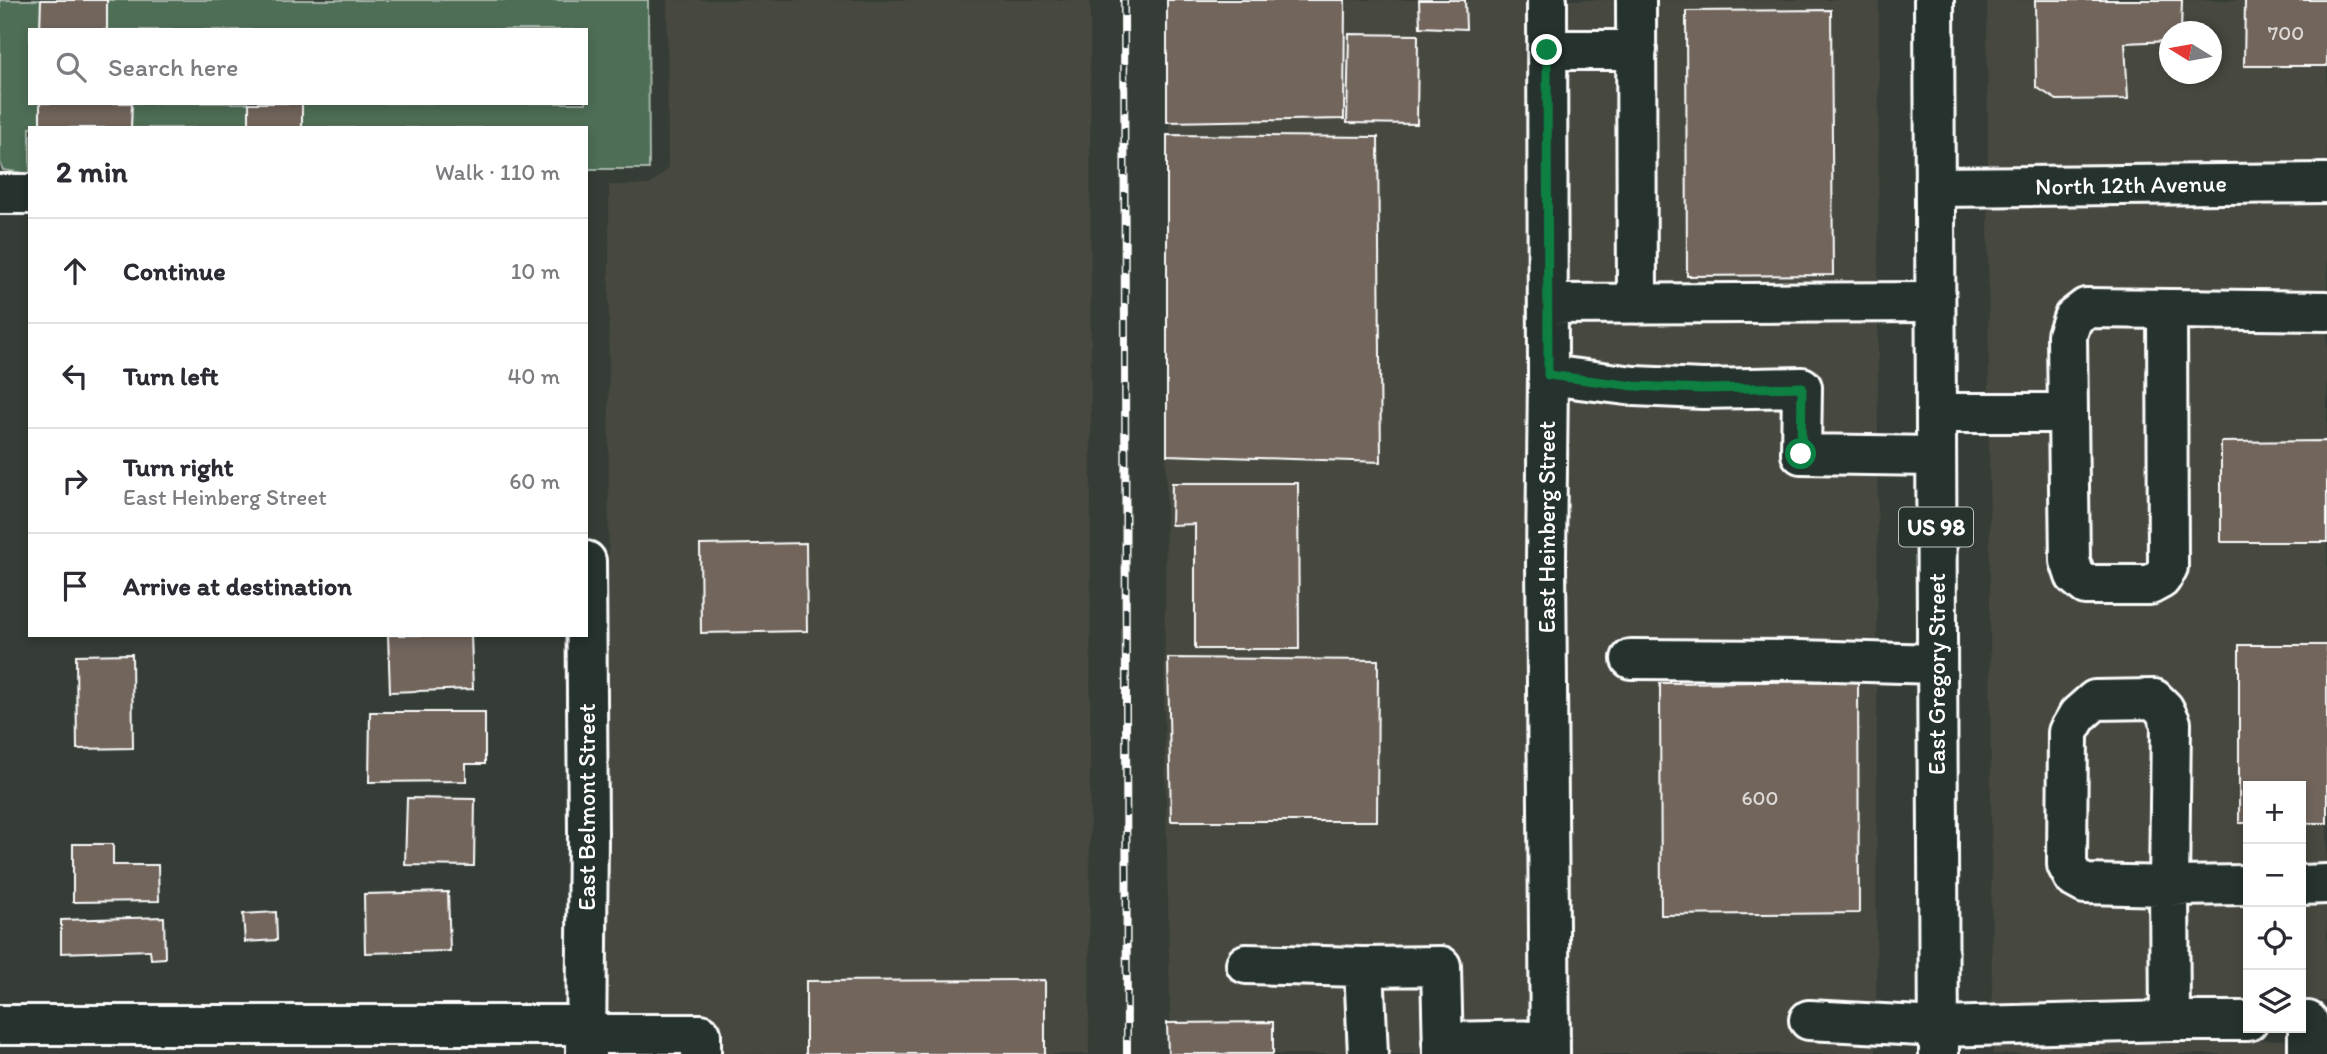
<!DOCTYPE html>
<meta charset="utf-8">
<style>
:root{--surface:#fff;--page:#f7f7f7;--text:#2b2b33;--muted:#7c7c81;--line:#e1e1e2}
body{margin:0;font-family:Itim,sans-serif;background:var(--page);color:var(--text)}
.controls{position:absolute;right:21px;bottom:21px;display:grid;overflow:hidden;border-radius:0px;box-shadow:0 4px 10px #0003}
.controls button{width:63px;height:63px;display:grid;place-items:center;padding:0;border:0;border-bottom:2px solid var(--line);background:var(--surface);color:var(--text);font:35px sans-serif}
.compass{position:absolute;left:2159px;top:21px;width:63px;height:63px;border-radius:50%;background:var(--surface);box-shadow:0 4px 10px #0003;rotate:281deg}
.stop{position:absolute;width:21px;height:21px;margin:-16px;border:5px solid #0b8043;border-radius:50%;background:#fff}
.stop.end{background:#0b8043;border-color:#fff;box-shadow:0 2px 7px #0008}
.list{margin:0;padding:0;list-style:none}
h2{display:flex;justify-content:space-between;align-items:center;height:91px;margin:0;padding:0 28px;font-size:30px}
h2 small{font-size:23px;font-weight:400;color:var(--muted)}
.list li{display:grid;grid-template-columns:46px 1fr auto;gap:21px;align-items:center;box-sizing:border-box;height:105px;padding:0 28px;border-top:2px solid var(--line)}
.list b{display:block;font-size:26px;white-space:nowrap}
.list p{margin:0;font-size:23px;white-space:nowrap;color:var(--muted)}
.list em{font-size:23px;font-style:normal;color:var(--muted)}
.icon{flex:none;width:38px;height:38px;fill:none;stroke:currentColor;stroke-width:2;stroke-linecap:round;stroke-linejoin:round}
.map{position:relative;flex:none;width:2327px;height:1054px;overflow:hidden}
.search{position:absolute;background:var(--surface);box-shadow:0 4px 10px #0003;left:28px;top:28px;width:560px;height:77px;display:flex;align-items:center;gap:18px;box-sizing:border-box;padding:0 24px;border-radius:0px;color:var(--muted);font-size:26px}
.panel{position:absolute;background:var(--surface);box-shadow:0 4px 10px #0003;left:28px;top:126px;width:560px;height:511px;border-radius:0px}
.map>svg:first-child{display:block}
.built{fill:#474941;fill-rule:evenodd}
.green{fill:#4f6e57;stroke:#a7b6ab;stroke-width:2;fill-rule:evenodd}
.building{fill:#71655c;stroke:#fff;stroke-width:2}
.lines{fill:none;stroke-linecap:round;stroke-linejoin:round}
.minor-casing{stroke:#fff;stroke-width:44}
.highway-casing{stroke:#fff;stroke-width:44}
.minor{stroke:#26332d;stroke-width:38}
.highway{stroke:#26332d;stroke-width:38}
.rail-casing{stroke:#fff;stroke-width:8}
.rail{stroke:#26332d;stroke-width:5;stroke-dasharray:16;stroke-linecap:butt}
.route{stroke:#0b8043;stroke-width:9}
.labels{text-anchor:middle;stroke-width:7;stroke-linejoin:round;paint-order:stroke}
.number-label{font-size:21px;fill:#dcd8d6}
.shield{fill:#26332d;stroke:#bec2c0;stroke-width:2}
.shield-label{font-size:23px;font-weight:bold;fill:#fff}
.street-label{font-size:24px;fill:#fff;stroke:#26332d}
</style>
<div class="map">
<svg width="2327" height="1054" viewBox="0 0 2327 1054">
<rect width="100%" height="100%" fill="#353d36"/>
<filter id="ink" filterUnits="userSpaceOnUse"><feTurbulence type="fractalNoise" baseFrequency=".0143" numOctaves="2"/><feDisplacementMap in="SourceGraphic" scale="14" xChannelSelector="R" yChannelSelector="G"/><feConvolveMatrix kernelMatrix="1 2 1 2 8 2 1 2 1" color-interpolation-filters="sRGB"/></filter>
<g filter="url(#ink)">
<!-- built -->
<path class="built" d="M667 0H1090L1091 483 1089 1054H608L609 185H650L668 169Z
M1171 0H1879L1876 1054H1171L1164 707Z
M1987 0H2327V164L1988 167ZM2170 32H2212V74H2170Z
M2327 202V1001H2301V786H2248V1001H2169L2101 1006 1992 1007 1988 206Z
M2172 1040H2327V1054H1993L1992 1046 2104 1044Z"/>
<!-- green -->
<path class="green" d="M0 0H648L649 169H586V128H30V174L3 170 0 162ZM30 30H586V103H30Z"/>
<!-- building -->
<path class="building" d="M41 0H107V30H40Z
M1167 0H1345L1344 119 1167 122Z
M1419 0H1465L1466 29 1420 27Z
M2035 0H2182L2181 32H2170V41L2125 43 2128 99 2057 100 2036 87Z
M2245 0H2327V66H2244Z
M1831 10 1833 275 1687 276 1686 11Z
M1349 34 1418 35 1417 124 1347 123Z
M40 103H132L131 128H40Z
M249 103H302V128H249Z
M1167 135 1378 137 1381 462 1167 455Z
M2327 441V542H2221V442Z
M1172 483H1298L1299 649H1195V524L1171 525Z
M806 543 807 631 701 633 700 545Z
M388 635H471L473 689 390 692Z
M2239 645H2327V823H2301V786H2248V823H2239Z
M132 654 133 748 77 749 76 655Z
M1168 658 1378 660 1377 821H1171Z
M1858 681 1859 913 1661 915 1660 683Z
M370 712H485V764H466V781L369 782Z
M407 798 475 799 474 866 405 865Z
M73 844H113V865H158L159 901 73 902Z
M448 892 450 951 365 953 364 894Z
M276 912 277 940 245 942 243 914Z
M164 917 165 958 151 959 150 950 61 953V920Z
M1045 980V1054H806V981Z
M1273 1022V1054H1168L1167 1023Z"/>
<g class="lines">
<defs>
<path id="minor" d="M1547 0 1548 375 1546 561 1550 1054
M1636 0 1637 304
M1547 50H1637
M1935 187 2327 183
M0 194H30
M1548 304 1935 302
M1548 375 1634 386 1703 389 1802 387 1801 454 1936 456
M1936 413H2068L2067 335 2073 318 2086 308 2327 311
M2068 413 2070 561 2075 576 2086 585H2150L2161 579 2168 567 2167 309
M1631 659 1799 660 1937 664
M2154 699 2164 709 2171 723 2169 886 2085 884 2074 878 2067 865 2068 732 2078 715 2095 700Z
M2301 885 2327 884
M1246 964 1364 967 1368 1054
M1364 967 1441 966 1443 1054
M1809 1020 1939 1027 2170 1021H2248
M2170 1021 2169 886 2248 885
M2308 1021V1054
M0 1025H586
M586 1034H701V1054
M1442 1042 1550 1040
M586 1054 588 832 586 561"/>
<path id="highway" d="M1934 0 1939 1054"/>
</defs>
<!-- minor casing -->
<use href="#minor" class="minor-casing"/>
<!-- highway casing -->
<use href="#highway" class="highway-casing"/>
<!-- minor -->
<use href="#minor" class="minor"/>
<!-- highway -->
<use href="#highway" class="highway"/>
<defs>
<path id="rail" d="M1124 0 1127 1054"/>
</defs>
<!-- rail casing -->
<use href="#rail" class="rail-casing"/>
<!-- rail -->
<use href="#rail" class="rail"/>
</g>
</g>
<g class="lines" filter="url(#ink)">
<!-- route -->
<path class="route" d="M1547 50 1548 375 1634 386 1703 389 1802 387 1801 454"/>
</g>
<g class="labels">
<!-- number labels -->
<g class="number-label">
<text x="2286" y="40">700</text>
<text x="1760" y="805">600</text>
</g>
<!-- shield labels -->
<rect class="shield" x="1899" y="507.5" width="74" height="39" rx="5"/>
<g class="shield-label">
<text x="1936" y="535">US 98</text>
</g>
<!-- street labels -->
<g class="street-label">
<text transform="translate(2131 185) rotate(-1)" y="8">North 12th Avenue</text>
<text transform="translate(1547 527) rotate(-90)" y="8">East Heinberg Street</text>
<text transform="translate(1937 674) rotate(-90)" y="8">East Gregory Street</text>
<text transform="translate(587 807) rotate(-90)" y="8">East Belmont Street</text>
</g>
</g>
</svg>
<div class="controls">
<button>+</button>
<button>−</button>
<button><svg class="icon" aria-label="locate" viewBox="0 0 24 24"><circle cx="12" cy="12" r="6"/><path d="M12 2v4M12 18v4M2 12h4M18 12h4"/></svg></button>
<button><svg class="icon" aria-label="layers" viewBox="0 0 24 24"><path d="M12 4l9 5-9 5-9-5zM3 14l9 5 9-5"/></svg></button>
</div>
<svg class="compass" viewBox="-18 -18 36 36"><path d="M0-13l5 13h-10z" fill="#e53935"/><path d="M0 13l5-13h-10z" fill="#7c7c81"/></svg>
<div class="stop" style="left:1801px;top:454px"></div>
<div class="stop end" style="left:1547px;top:50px"></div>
<div class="search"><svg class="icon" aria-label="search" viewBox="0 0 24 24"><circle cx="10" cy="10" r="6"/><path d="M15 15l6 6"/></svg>Search here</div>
<section class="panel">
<h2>2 min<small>Walk · 110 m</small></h2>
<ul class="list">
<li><svg class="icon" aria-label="ahead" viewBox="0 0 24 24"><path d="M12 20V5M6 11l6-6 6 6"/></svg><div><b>Continue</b></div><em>10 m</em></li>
<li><svg class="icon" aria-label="left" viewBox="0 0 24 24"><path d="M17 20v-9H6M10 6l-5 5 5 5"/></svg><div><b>Turn left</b></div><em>40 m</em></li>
<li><svg class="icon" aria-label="right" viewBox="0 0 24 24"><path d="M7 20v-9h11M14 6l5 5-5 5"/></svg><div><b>Turn right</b><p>East Heinberg Street</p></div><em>60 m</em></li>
<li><svg class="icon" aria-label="arrive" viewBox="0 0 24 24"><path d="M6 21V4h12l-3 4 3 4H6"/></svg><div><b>Arrive at destination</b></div></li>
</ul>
</section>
</div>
